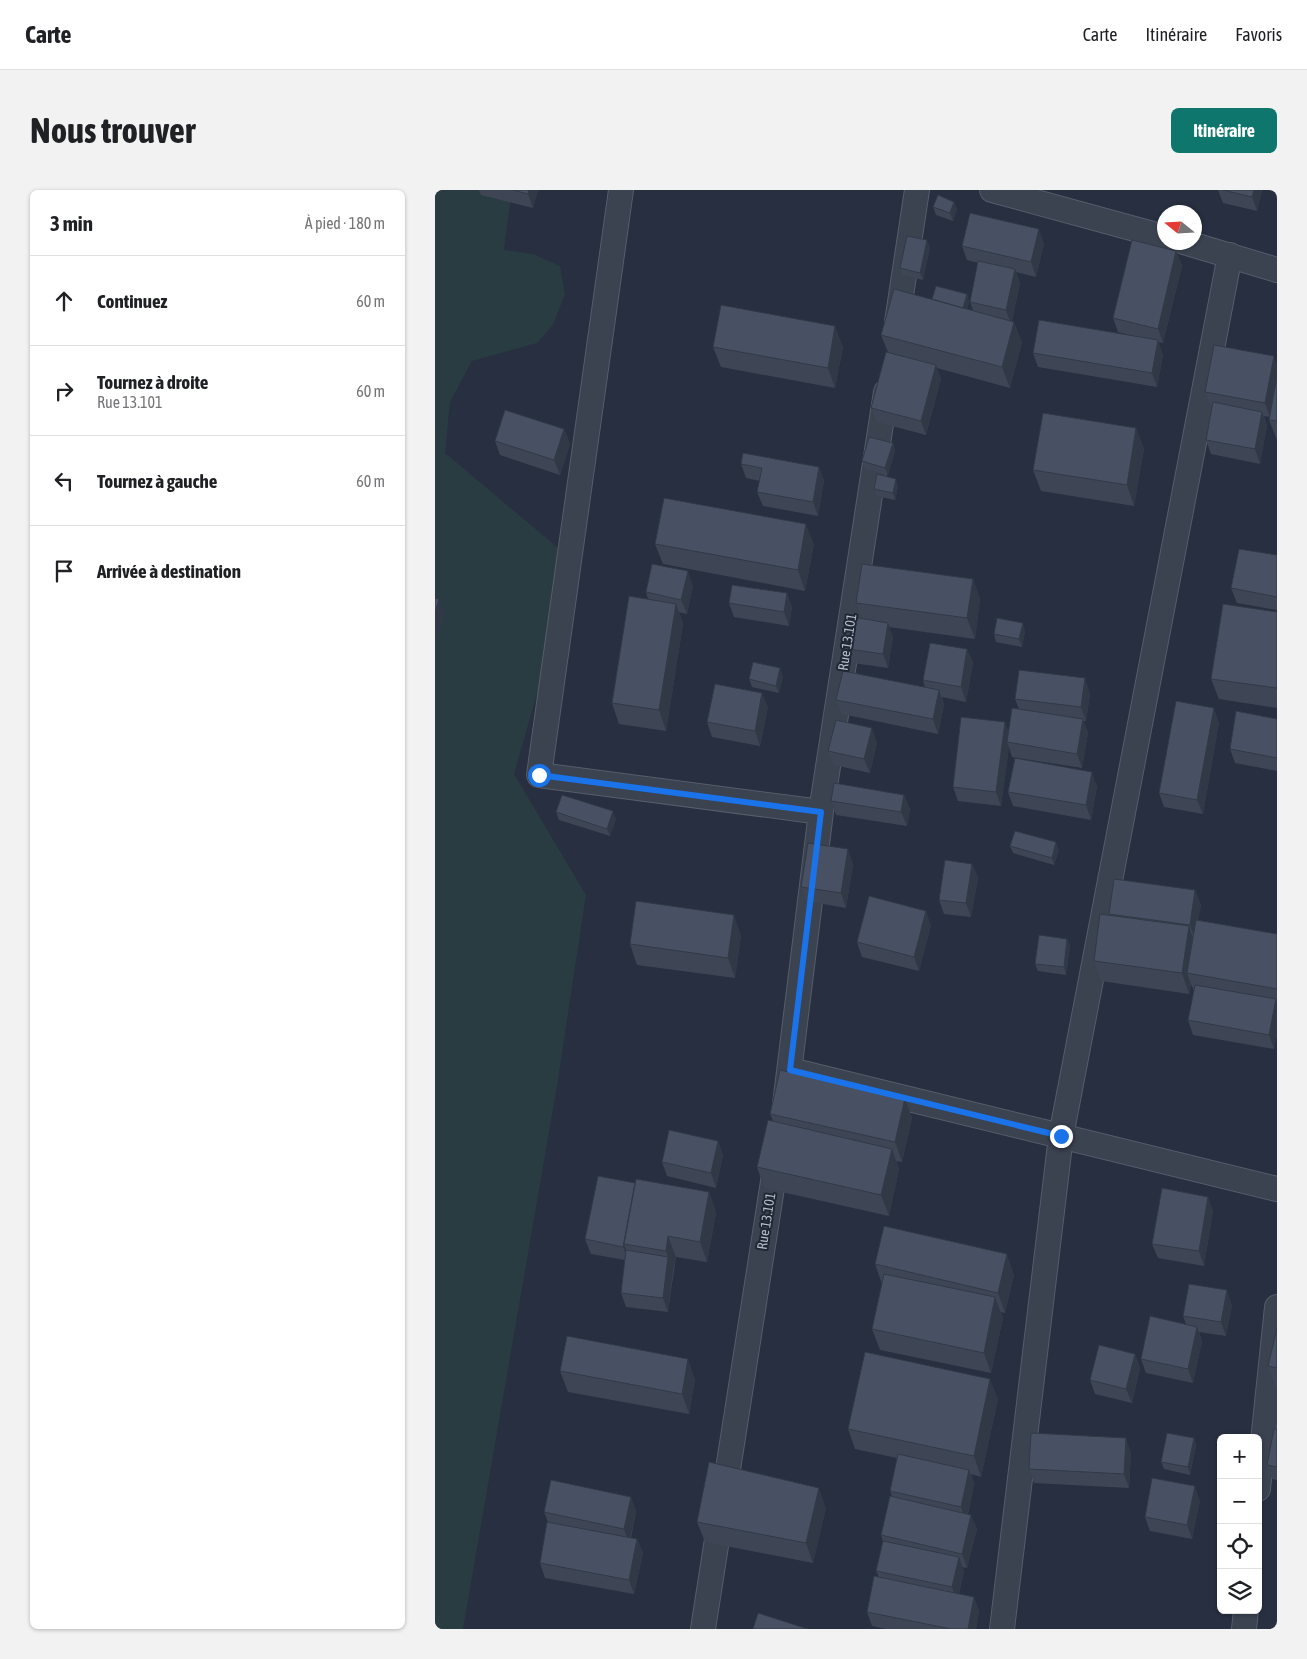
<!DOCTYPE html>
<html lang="fr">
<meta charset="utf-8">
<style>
:root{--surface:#fff;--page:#f2f2f2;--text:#202124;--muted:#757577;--line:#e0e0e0;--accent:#0f766e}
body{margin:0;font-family:"Asap Condensed",sans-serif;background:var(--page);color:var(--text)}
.controls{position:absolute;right:15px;bottom:15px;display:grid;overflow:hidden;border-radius:8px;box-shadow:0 1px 4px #0004}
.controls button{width:45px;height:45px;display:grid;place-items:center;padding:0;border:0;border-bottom:1px solid var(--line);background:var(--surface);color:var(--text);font:25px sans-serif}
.compass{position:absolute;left:722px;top:15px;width:45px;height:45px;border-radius:50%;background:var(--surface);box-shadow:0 1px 4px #0004;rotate:288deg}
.stop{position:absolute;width:15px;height:15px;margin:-11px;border:4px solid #1a73e8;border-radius:50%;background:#fff}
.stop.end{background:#1a73e8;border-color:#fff;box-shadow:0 1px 5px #0008}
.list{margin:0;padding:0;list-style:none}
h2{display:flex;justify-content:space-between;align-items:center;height:65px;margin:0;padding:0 20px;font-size:21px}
h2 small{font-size:16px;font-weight:400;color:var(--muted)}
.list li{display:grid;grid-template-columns:32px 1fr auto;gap:15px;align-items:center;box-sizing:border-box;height:90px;padding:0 20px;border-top:1px solid var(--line)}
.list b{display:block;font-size:19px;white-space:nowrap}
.list p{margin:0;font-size:16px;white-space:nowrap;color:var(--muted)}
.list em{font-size:16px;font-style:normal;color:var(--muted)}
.icon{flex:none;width:28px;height:28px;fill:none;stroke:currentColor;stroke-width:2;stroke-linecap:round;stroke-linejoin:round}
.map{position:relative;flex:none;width:842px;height:1439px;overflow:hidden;border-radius:8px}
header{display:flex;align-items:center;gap:30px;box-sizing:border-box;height:70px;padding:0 25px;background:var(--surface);border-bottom:1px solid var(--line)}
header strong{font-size:24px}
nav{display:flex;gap:28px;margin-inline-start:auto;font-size:18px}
.intro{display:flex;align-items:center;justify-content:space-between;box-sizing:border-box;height:120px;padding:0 30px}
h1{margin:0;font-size:35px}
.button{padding:12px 22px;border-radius:8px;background:var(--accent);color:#fff;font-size:18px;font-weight:700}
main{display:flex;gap:30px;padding:0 30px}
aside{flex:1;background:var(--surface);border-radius:8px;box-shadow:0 1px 4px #0004}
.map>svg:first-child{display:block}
.green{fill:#293c41}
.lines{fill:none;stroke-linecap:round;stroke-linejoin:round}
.street-casing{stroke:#565d6a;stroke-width:26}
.street{stroke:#3b4250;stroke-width:24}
.wall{fill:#3e4656}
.shaded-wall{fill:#323946}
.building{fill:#485164;stroke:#323946}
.route{stroke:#1a73e8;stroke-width:6}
.labels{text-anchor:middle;stroke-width:4;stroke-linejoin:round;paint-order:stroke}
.street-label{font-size:14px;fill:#b7bdca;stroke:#1f2735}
</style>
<header>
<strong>Carte</strong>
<nav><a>Carte</a><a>Itinéraire</a><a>Favoris</a></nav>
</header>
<div class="intro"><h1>Nous trouver</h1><a class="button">Itinéraire</a></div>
<main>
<aside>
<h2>3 min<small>À pied · 180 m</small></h2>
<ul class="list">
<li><svg class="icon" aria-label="ahead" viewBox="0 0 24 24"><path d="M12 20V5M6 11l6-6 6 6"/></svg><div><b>Continuez</b></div><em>60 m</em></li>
<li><svg class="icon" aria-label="right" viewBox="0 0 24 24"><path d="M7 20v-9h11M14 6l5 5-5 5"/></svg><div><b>Tournez à droite</b><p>Rue 13.101</p></div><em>60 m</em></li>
<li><svg class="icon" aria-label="left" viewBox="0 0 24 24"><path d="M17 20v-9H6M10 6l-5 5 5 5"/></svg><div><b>Tournez à gauche</b></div><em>60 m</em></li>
<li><svg class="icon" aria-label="arrive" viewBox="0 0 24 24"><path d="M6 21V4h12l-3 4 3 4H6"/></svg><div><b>Arrivée à destination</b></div></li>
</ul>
</aside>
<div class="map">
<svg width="842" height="1439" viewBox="0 0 842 1439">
<rect width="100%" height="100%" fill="#272f40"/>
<!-- green -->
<path class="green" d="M0 0H77L69 60 98 64 125 76 130 104 118 135 102 153 37 171 15 212 10 263 140 372 79 584 151 705 122 896 28 1439H0Z"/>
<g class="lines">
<defs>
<path id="street" d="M186 0 104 585 386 622
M557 0 729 47
M749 52 842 80
M462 132 482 0
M355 880 842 999
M350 914 386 622 451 202
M823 1299 842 1117
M268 1439 342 966
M567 1439 626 946 795 65
M809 1439 811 1420"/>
</defs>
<!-- street casing -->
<use href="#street" class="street-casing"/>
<!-- street -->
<use href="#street" class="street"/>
</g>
<!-- wall -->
<path class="wall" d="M44 0H103L98 18 46 5Z
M783 0H827L822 21 788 13Z
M519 12 522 19 518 31 501 25 498 17Z
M609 54 601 87 581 82 585 93 577 131 587 152 575 198 502 178 506 189 491 245 442 232 436 218 453 162 446 145 497 109 532 104 534 112 532 119 538 120 535 112 543 73 532 70 527 56Z
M495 57 488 90 467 85 465 78Z
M741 61 747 76 728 153 723 152 728 165 722 197 603 177 598 163 702 147 683 142 678 128Z
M278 157H408L400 198 286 177Z
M842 175V250L834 230 835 227 829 226 832 236 825 274 776 264 771 250 777 216H776L770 202Z
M701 238 709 259 699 316 606 301 598 280Z
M129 239 135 254 125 285 65 265 60 251Z
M458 253 460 261 453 285 430 279 427 271Z
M306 274 384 277 389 291 383 326 328 316 322 302 325 291 311 288Z
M463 296 460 310 441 306 439 299Z
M220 354H379L370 401 228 374Z
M842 365V420L802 413 796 398Z
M538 389 545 409 540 449 454 437 458 447 453 478 418 473 413 459 427 429 421 413Z
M258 396 252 424 244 422 248 434 231 541 184 534 177 513 213 409 211 402Z
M352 403 357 417 354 436 299 427 294 413Z
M842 422V518L784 509 776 489Z
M590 441 587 457 561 452 559 444Z
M532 459 538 473 531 512 507 507 509 515 503 544 407 524 401 510 490 498 488 490Z
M348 486 344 503 317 497 314 489Z
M655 503 651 531H648L653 543 647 578 577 567 574 557 566 616 523 611 518 597 570 532 573 543 584 519 580 509Z
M333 517 325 556 277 547 272 532Z
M842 529V581L800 573 795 559Z
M784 532 768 624 729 617 724 603Z
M442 553 435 583 399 575 393 561Z
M662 596 656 630 578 616 573 602Z
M469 605 475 619 472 636 401 625 396 611Z
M121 622 181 629 175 646 124 630Z
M575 656 624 660 619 675 578 663Z
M418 674 411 718 371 711 366 697Z
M537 674 543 688 536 727 509 724 504 710Z
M760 700 766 715 763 730 842 744V844L839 859 758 845 753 830 759 801 756 794 754 804 666 791 659 771 674 725V724Z
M496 735 484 781 427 767 422 752Z
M306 745 300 788 202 775 195 754Z
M632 749 635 756 631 785 603 781 600 774Z
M470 908 477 928 467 972 461 971 464 979 454 1026 329 998 322 977 338 931 335 924Z
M283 951 288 965 281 998 232 986 227 972Z
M200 993 274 1002 281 1023 272 1072 241 1067 233 1122 191 1117 186 1103 190 1070 156 1064 150 1049Z
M773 1007 778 1021 769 1076 723 1068 717 1054Z
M440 1074 579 1085 570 1123 566 1122 568 1128 556 1183 445 1160 437 1139 447 1094Z
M797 1115 791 1146 764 1142 767 1151 758 1193 711 1183 706 1169 751 1134 748 1126Z
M842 1138V1197H840L833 1176Z
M700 1164 705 1178 697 1213 660 1204 655 1190Z
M125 1181 260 1189 254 1224 133 1202Z
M563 1209 546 1287 536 1284 539 1294 533 1324 542 1339 532 1378 527 1377 529 1381 524 1404 539 1407 544 1421 541 1439H451L437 1436 432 1422 444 1387 441 1381 448 1352 446 1345 457 1306 455 1301 462 1268 420 1259 413 1239Z
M842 1239V1290L837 1289 832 1275Z
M759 1248 761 1256 755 1285 729 1279 726 1272Z
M696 1262 694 1298 599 1293 594 1279Z
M196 1307 201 1322 196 1348 202 1349 208 1363 199 1404 110 1388 105 1373 113 1332 109 1322Z
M765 1310 757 1349 715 1341 710 1327Z
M391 1318 378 1373 270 1352 262 1332Z"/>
<!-- shaded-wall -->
<path class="shaded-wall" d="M94 0H103L98 18 93 4Z
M819 0H827L822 21 817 7Z
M519 12 522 19 518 31 515 23Z
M604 39 609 54 601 87 596 72Z
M492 50 495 57 488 90 485 83Z
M741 61 747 76 728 153 723 139Z
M580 79 585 93 576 134 571 120Z
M532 104 534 112 530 129 527 122Z
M579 132 587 152 575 198 567 177Z
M400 136 408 157 400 198 393 178Z
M723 150 728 165 722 197 717 183Z
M839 166 842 175V191L835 227 830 213Z
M501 175 506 189 491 245 486 231Z
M827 222 832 236 825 274 820 259Z
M701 238 709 259 699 316 692 295Z
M129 239 135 254 125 285 119 270Z
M458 253 460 261 453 285 450 278Z
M384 277 389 291 383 326 378 312Z
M461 289 463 296 460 310 458 303Z
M371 334 379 354 370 401 363 380Z
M253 381 258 396 252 424 246 410Z
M538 389 545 409 540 449 532 428Z
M352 403 357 417 354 436 349 422Z
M4 409 10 423 0 453V423Z
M241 414 248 434 231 541 224 520Z
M453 433 458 447 453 478 448 464Z
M588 433 590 441 587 457 584 449Z
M532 459 538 473 531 512 526 497Z
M345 478 348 486 344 503 341 496Z
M650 488 655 503 651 531 646 517Z
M504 500 509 515 503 544 498 529Z
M327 503 333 517 325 556 320 541Z
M779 518 784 532 768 624 762 610Z
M648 529 653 543 647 578 642 564Z
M570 532 575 546 572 552 574 557 566 616 561 602Z
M437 538 442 553 435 583 429 569Z
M657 582 662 596 656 630 651 615Z
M469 605 475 619 472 636 466 622Z
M178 621 181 629 175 646 172 639Z
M621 652 624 660 619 675 617 668Z
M413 659 418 674 411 718 406 703Z
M537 674 543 688 536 727 531 713Z
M760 700 766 715 760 750 755 735Z
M491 721 496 735 484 781 479 767Z
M299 725 306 745 300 788 293 768Z
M754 736 761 757 752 783 756 794 754 804 747 783Z
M632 749 635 756 631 785 629 777Z
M841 809 842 813V844L839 859 834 845Z
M470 908 477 928 467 972 460 952Z
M283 951 288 965 281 998 276 983Z
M457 959 464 979 454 1026 446 1005Z
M200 993 189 1054 194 1066 193 1071 188 1057Z
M274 1002 281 1023 272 1072 265 1052Z
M773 1007 778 1021 769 1076 764 1061Z
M233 1046 241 1067 238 1081 231 1061Z
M572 1064 579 1085 570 1123 563 1103Z
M233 1067 238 1081 233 1122 228 1108Z
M792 1100 797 1115 791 1146 786 1132Z
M560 1107 568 1128 556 1183 549 1163Z
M762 1137 767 1151 758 1193 753 1179Z
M700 1164 705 1178 697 1213 691 1199Z
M253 1169 260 1189 254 1224 247 1204Z
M555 1189 563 1209 546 1287 539 1266Z
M691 1248 696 1262 694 1298 689 1284Z
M759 1248 761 1256 755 1285 753 1277Z
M534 1280 539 1294 531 1331 526 1317Z
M760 1296 765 1310 757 1349 752 1335Z
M384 1298 391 1318 378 1373 371 1353Z
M196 1307 201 1322 194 1353 189 1339Z
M536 1325 542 1339 532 1378 527 1364Z
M202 1349 208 1363 199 1404 194 1390Z
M524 1367 529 1381 522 1412 517 1397Z
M539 1407 544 1421 541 1439H533Z"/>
<!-- building -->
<path class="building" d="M78 0H94L93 4Z
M788 0H819L817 7Z
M503 5 519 12 515 23 498 17Z
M535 23 604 39 596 72 527 56Z
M472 46 492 50 485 83 465 78Z
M697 50 741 61 723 139 678 128Z
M543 71 580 79 571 120 535 112Z
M501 96 532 104 528 118 497 109Z
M459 99 579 132 567 177 446 145Z
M286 115 400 136 393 178 278 157Z
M604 130 723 150 717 183 598 163Z
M779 155 839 166 830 213 770 202Z
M451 162 501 175 486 231 436 218Z
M842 186V231L834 230Z
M778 212 827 222 820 259 771 250Z
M70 220 129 239 119 270 60 251Z
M608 223 701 238 692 295 598 280Z
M434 247 458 253 450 278 427 271Z
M308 263 384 277 378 312 322 302 327 278 306 274Z
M442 284 461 289 458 303 439 299Z
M229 308 371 334 363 380 220 354Z
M804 359 842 365V407L796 398Z
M217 374 253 381 246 410 211 402Z
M427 374 538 389 532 428 421 413Z
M297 395 352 403 349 422 294 413Z
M194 406 241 414 224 520 177 513Z
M0 408 4 409 0 423Z
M788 414 842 422V498L776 489Z
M418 427 453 433 448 464 413 459Z
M562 428 588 433 584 449 559 444Z
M495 453 532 459 526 497 488 490Z
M318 472 345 478 341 496 314 489Z
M584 480 650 488 646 517 580 509Z
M408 481 504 500 498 529 401 510Z
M280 494 327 503 320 541 272 532Z
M741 511 779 518 762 610 724 603Z
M577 518 648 529 642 564 572 552Z
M801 521 842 529V568L795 559Z
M526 527 570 532 561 602 518 597Z
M401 530 437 538 429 569 393 561Z
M580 568 657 582 651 615 573 602Z
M399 593 469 605 466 622 396 611Z
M127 605 178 621 172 639 121 622Z
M580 641 621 652 617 668 575 656Z
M373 653 413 659 406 703 366 697Z
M510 670 537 674 531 713 504 710Z
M679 689 760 700 755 735 674 724Z
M434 706 491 721 479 767 422 752Z
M201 711 299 725 293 768 195 754Z
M665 724 754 736 747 783 659 771Z
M761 730 842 744V799L752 783Z
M604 745 632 749 629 777 600 774Z
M760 795 841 809 834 845 753 830Z
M345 880 470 908 460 952 335 924Z
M333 930 457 959 446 1005 322 977Z
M234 940 283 951 276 983 227 972Z
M163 986 200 993 188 1057 150 1049Z
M201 989 274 1002 265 1052 233 1046 231 1061 189 1054Z
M727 998 773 1007 764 1061 717 1054Z
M449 1036 572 1064 563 1103 440 1074Z
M191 1060 233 1067 228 1108 186 1103Z
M449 1084 560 1107 549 1163 437 1139Z
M754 1094 792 1100 786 1132 748 1126Z
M715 1126 762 1137 753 1179 706 1169Z
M842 1138V1178L833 1176Z
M132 1146 253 1169 247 1204 125 1181Z
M664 1155 700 1164 691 1199 655 1190Z
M430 1162 555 1189 539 1266 413 1239Z
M839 1239H842V1277L832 1275Z
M596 1243 691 1248 689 1284 594 1279Z
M732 1243 759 1248 753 1277 726 1272Z
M463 1264 534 1280 526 1317 455 1301Z
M274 1272 384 1298 371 1353 262 1332Z
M717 1288 760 1296 752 1335 710 1327Z
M116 1290 196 1307 189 1339 109 1322Z
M455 1306 536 1325 527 1364 446 1345Z
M112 1332 202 1349 194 1390 105 1373Z
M448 1351 524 1367 517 1397 441 1381Z
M439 1386 539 1407 533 1439H516L432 1422Z
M323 1423 373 1439H318Z"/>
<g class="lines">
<!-- route -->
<path class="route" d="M104 585 386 622 355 880 626 946"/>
</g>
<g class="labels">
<!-- street labels -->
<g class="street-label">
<text transform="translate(412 452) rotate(-81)" y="5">Rue 13.101</text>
<text transform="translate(331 1031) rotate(-81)" y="5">Rue 13.101</text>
</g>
</g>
</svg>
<div class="controls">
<button>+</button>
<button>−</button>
<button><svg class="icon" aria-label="locate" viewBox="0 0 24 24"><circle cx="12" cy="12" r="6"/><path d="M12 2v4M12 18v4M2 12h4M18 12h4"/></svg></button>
<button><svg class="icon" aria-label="layers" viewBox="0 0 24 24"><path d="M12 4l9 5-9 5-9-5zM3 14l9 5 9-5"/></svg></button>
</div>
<svg class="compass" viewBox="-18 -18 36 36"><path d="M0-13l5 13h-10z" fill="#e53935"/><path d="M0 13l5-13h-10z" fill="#757577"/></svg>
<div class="stop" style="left:104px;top:585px"></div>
<div class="stop end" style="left:626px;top:946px"></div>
</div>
</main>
